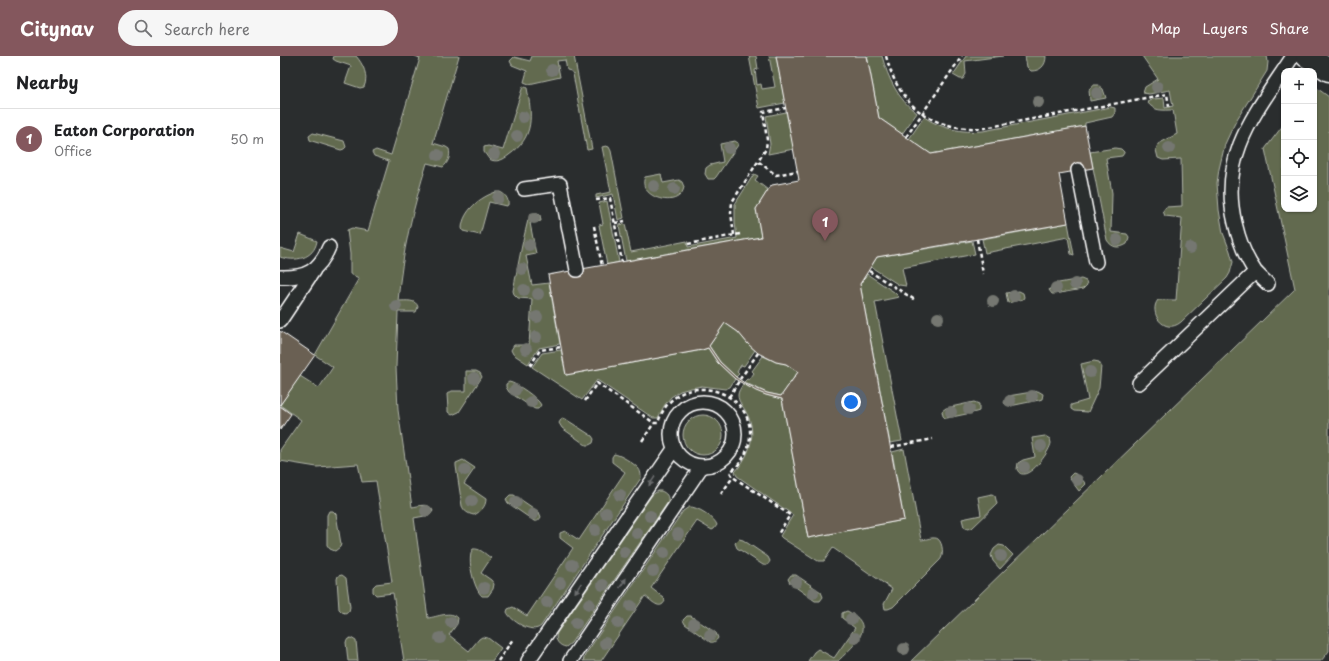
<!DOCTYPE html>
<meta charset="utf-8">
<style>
:root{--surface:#fff;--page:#f6f6f6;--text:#202124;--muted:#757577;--line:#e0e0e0;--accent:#84575d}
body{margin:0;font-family:"Playpen Sans",sans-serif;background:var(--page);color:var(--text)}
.controls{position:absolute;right:12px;top:12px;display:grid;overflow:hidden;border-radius:8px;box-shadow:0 1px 3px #0004}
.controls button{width:36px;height:36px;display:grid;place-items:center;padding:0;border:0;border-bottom:1px solid var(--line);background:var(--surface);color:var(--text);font:20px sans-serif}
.you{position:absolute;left:571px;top:346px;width:14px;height:14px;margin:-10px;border:3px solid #fff;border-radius:50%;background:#1a73e8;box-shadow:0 0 0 6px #1a73e833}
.badge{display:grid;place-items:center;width:26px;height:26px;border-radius:50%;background:var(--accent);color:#fff;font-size:13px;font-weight:700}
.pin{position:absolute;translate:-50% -33px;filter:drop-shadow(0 1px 2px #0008)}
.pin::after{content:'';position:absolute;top:21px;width:14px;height:12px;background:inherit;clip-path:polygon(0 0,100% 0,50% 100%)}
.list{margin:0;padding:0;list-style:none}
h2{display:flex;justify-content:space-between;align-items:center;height:52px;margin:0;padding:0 16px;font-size:17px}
h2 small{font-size:13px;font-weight:400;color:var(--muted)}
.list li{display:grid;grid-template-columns:26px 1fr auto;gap:12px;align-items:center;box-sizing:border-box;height:60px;padding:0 16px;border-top:1px solid var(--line)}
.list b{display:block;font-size:15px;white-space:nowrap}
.list p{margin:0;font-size:13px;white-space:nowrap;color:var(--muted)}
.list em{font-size:13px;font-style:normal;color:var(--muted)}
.icon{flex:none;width:22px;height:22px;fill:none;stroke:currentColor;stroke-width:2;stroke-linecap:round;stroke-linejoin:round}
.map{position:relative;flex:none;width:1049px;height:605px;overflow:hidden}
header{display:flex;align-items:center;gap:24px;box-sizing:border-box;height:56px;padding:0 20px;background:var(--accent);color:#fff}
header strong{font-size:19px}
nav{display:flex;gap:22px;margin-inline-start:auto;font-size:14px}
.search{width:280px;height:36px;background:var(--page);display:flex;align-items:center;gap:10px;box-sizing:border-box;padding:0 14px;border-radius:22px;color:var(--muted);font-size:15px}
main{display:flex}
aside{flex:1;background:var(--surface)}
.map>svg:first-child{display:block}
.green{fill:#626a50;stroke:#b0b4a8}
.building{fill:#6b6152;stroke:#fff;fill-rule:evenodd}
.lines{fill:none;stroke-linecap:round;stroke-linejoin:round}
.service-casing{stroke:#fff;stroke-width:16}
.secondary-casing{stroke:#fff;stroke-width:25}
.path{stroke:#fff;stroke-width:2.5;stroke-dasharray:4 3;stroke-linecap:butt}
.service{stroke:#2a2d2e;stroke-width:13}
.secondary{stroke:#2a2d2e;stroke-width:22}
.tree{fill:#747771}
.oneway{fill:#6a6c6d}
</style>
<header>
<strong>Citynav</strong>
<div class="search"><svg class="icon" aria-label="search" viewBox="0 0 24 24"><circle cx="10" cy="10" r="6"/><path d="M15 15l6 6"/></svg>Search here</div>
<nav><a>Map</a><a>Layers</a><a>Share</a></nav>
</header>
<main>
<aside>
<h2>Nearby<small></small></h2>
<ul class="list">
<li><span class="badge">1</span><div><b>Eaton Corporation</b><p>Office</p></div><em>50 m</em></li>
</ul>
</aside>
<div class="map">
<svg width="1049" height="605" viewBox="0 0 1049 605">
<rect width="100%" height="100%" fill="#2a2d2e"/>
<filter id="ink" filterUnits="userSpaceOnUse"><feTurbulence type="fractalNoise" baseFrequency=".025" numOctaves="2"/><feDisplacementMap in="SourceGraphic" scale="8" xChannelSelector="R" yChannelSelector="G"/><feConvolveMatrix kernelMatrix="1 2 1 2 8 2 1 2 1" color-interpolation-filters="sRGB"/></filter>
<g filter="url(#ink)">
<!-- green -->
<path class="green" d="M54 0H76C83 8 89 20 84 31L80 32 65 27 71 10 56 5 53 3Z
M135 0H179L153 87 166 91 169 93C171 100 168 107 163 111L147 107C133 152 122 197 118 245 126 245 136 243 138 251L136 256H118L116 311 118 354 132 451C139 450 150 446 153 455L150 459 134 462 148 562C157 561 171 554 178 562L177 568 169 579 189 595 199 583 202 581 208 582 221 592 212 605H124L113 537 96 539 93 536V531L96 528 112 526 96 425 82 426 78 408 37 411 0 405V394L21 364 0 349 20 320 39 332 53 311 35 299 79 222 70 218V198L67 174 72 172 88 175 109 105 94 100 92 96 96 94 111 99 140 2Z
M252 0H294L312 93 307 94 293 18 291 15 287 14 285 4 277 5 280 21 249 28 244 26 247 15 232 9 230 5 234 1 250 5Z
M469 0H476L478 13 475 14 477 29 481 28 482 33 495 31 489 0H496L505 47 479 52Z
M587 0H602C608 22 618 44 637 57L622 78 599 62Z
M686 0H723L685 5 686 18 683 23H680L673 19Z
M745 0H766C766 10 760 15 751 15L747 11Z
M862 0H987L988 6 987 15 957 63 951 75 945 88 939 113 937 127 939 154 943 177 950 195 953 206 950 217 947 222 901 266C884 280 868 256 878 244H896L902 162 885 160 883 155 886 151 902 150 901 103 883 104 878 102 876 94 878 88 897 78 893 54C882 54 875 56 867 46L873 43 884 42 885 52 893 50 890 34 869 38 863 37 865 31 878 23Z
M813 29H818L823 33 826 42 810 45 809 34Z
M243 30 247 32C252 59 255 81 229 99 223 104 216 107 209 103L204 96V91L208 90 223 94Z
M1034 30 1049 41V595L1041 605H631L1015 233 985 93 1004 68V153H1034Z
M831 51 835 52V57L832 61 805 67V70L651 98 629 83 644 61C662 73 682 77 703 75Z
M506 56 514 93 488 98 490 88 486 60Z
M33 77 64 85 66 91 64 93 61 94 32 85 30 84 29 80Z
M455 85 458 87V89L436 121 434 123H428L425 118 426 112 430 109 443 106 440 88Z
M326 90 329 91 331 95 344 162 338 164 333 138 316 142V139L331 136 322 91Z
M835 92 841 93 844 96V97L842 100 826 102 832 137 831 176 847 178 849 181 847 188C839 193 832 192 827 184L810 96Z
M381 118 383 127 399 124 402 126 404 131C400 155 356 141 365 121Z
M474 118 478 120 475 124 488 134 476 153 481 181 346 205 339 169 345 168 351 196 407 185 408 191 457 182 455 167V148Z
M216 136H220C225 138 229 143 228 149L226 150 209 146 200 179 183 175 182 172C183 155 200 141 216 136Z
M327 145 339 206 327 209 319 169 323 168 319 147Z
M254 157 260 159 261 165 250 167 256 198 246 200 252 229 269 227 280 288 259 292 248 308 233 298 231 294 234 289H249L252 243 238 242 234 238 233 235 242 189 248 164 252 158Z
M788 167 794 199 791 198 788 181 705 197 702 183Z
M20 178 37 185C34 203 15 206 0 201V192L14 196Z
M692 185 695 198 622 212 626 230 619 229 591 211 597 201Z
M587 218 614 236 619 241 595 246 622 385 610 387 580 228Z
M801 223 806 225 807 229 803 233 774 238H772L769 234 773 228Z
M739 235 743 237 744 241 743 243 728 247 726 237Z
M445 267 458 276 468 288 475 294 464 310 461 309 457 316 459 318 456 321 440 306 429 290Z
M428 292 438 307 455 323 450 331 445 333 422 330 411 332 400 335 391 341 384 350 378 362H373L317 324 302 344 252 311 262 297 281 294 286 319 422 294Z
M483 300 496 306 506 308 518 316 501 340 487 337 464 326 467 323 469 324 474 317 472 315Z
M814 305 819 306 821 310 819 332 808 356 794 355 791 353V349L808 344 801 308Z
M186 315H196L200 317 202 321 179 356 172 359 168 356V353L167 338 172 335H186Z
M229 326C236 327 258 342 261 349L258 353H255L253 352 229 336 226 331V328Z
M463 328 486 339 502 343 528 482 624 464 612 396 624 393 641 484C645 484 654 480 658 483 663 487 664 500 660 504L613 551 608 553H605L604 548 612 533 553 492 544 505H538L502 482 500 480 513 459 457 420 455 416C470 399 478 377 466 356 463 350 458 346 458 339 458 335 461 332 463 328Z
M758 335 763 338 762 343 759 344 730 350 725 348 724 346 728 340Z
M694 346 699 348V355L696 356 667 362H665L663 360 662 355 666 352Z
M403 379a20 20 0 1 1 40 0a20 20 0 1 1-40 0Z
M282 362 287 364 312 380 314 383 313 387 309 389H306L282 372 279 367Z
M765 380 770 383 771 387C770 396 744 431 737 413L738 407 743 404 755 401 752 382Z
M334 398C341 399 353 407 358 412 361 415 361 419 361 422L261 570C252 579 230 564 227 556L228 553 233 551 247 560 293 492 280 482V477L285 475 299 484 345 416 332 406V401Z
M183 404 195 412 184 428 206 443C206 451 200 456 194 459 188 458 184 455 182 450L176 410V407Z
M793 417 798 419 806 428 799 435 790 423 789 421Z
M378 435H381C386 437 389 440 388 446L291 587 286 591C279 590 274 584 277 577L372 439Z
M712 438 715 440 717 448 692 472 688 473 684 471 682 463 701 459 698 441Z
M230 439H234L259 456 261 461C259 464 258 466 254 465L228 447 226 443Z
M409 451C417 450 435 462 437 469L434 473 432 474 417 465 376 525 371 532 384 542 385 545C380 555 372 545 365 540L321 605H303L305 599 403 455Z
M49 455H53L56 458 61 488 60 491 55 495 50 493 47 489V459Z
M459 483 463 484 488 501 490 505C488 509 487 510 483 509L457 492 455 487Z
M719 489 724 490 733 499 720 513 713 505 711 499 714 493Z
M193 493C200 492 205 498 211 502L201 517 211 524 214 528 213 533 208 540H202C194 533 186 502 193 493Z
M62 519 66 522 70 551 69 555 65 557 62 556 59 553 57 523 58 520Z
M511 519H516L541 536 543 541 540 545H535L510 527 508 523Z
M567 555C599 570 573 590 558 605H528L534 596 538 593 554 602 575 572 562 562V557Z
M407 560H411L436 577 438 582C436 585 434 587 430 586L405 568 403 564Z
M71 582 76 585 78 605H68L66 586 68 583Z"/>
<!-- building -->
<path class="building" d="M496 0H587L599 62 651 98 805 70 813 112 779 118 788 167 597 201 580 228 624 464 528 482 502 343 486 339 476 335 455 323 438 307 428 292 422 294 286 319 268 219 481 181 476 153 488 134 492 129 519 124ZM445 267 458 276 468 288 478 297 496 306 506 308 518 316 501 340 487 337 466 328 456 321 440 306 429 290Z
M0 275 35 299 0 349Z
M0 350 11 358 0 374Z"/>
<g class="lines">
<defs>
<path id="service" d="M798 114 816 206
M244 133 280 128 297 214
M0 221C26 222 39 215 49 191
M988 228C984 224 979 220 975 215 965 201 959 184 955 167 938 98 978 54 1013 0
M0 265 34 214
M859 327 975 216
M391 378a32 32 0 1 1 64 0a32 32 0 1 1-64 0Z
M248 605 394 393
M290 605 422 410"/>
<path id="secondary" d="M1027 0 1049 14"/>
</defs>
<!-- service casing -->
<use href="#service" class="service-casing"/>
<!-- secondary casing -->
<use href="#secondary" class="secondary-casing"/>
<!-- path -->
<path class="path" d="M606 0C619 50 651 75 704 72L887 38 889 51
M626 81 682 0
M479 106 496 119 518 115
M316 144 330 142 342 206
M335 167 345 165
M314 170 322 210
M454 179 451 157 452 146 486 93 487 84 483 56 506 52
M697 183 703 218
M408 188 460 178
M589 215 635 244
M250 310 260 294 281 291
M460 323 478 297
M449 341 459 325
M305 345 317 327 374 367H378C396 305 488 336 467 394 464 402 458 411 450 416L453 421 510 459 498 478
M362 385 374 367
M611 391 653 383
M441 438 453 421
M218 605 233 583"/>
<!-- service -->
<use href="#service" class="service"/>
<!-- secondary -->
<use href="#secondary" class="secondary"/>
</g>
<!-- trees -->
<g class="tree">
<circle cx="272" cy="14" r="6"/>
<circle cx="877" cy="31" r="6"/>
<circle cx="817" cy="37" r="6"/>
<circle cx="758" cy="46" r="6"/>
<circle cx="243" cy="61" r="6"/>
<circle cx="237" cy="80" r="6"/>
<circle cx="449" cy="92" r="6"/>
<circle cx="889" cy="92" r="6"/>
<circle cx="214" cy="98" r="6"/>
<circle cx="158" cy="99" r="6"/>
<circle cx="374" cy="130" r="6"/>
<circle cx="394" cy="133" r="6"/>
<circle cx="218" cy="142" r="6"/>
<circle cx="254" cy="162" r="6"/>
<circle cx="837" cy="184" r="6"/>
<circle cx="249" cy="189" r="6"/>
<circle cx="910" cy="192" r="6"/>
<circle cx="242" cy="213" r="6"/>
<circle cx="795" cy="228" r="6"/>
<circle cx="776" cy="232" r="6"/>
<circle cx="244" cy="234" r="6"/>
<circle cx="258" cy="238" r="6"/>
<circle cx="734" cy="240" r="6"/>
<circle cx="713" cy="245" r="6"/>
<circle cx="116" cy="250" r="6"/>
<circle cx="257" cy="261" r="6"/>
<circle cx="658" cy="262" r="6"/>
<circle cx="256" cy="281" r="6"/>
<circle cx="246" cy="293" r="6"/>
<circle cx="810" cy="316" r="6"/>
<circle cx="194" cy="322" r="6"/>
<circle cx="235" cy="334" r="6"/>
<circle cx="752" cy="340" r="6"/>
<circle cx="730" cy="345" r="6"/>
<circle cx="251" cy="346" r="6"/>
<circle cx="689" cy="353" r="6"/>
<circle cx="671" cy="356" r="6"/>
<circle cx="761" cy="390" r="6"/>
<circle cx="744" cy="411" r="6"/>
<circle cx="185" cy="414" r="6"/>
<circle cx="797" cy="424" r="6"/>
<circle cx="340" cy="439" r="6"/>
<circle cx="192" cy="445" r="6"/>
<circle cx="236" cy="446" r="6"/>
<circle cx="146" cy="455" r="6"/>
<circle cx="326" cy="457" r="6"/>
<circle cx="253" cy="458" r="6"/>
<circle cx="370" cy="460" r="6"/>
<circle cx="315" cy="474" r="6"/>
<circle cx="357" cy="477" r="6"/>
<circle cx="398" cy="478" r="6"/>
<circle cx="344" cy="496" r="6"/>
<circle cx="384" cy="497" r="6"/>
<circle cx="721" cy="500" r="6"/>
<circle cx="292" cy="509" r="6"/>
<circle cx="373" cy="515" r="6"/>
<circle cx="516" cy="526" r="6"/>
<circle cx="280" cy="527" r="6"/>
<circle cx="323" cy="529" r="6"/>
<circle cx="204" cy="532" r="6"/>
<circle cx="533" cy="537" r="6"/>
<circle cx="267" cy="546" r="6"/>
<circle cx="309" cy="548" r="6"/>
<circle cx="351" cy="550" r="6"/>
<circle cx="571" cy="563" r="6"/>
<circle cx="171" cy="566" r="6"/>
<circle cx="296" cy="567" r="6"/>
<circle cx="338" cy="567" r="6"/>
<circle cx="414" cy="568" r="6"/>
<circle cx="430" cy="579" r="6"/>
<circle cx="160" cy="582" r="6"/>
<circle cx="575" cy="582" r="6"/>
<circle cx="325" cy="587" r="6"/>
<circle cx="624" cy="593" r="6"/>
</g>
<!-- one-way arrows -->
<defs><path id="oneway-solid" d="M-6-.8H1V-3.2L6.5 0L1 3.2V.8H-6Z"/></defs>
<g class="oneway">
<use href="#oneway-solid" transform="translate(372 425) rotate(124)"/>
<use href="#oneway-solid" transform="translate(343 527) rotate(-56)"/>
<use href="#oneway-solid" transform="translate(298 532) rotate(124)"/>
</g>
</g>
</svg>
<div class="controls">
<button>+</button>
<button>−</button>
<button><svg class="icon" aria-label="locate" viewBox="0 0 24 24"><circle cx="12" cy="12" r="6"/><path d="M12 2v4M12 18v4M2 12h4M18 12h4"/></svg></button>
<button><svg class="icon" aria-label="layers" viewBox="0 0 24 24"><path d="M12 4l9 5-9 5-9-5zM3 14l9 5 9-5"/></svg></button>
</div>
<div class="you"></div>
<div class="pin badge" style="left:545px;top:185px">1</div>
</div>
</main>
